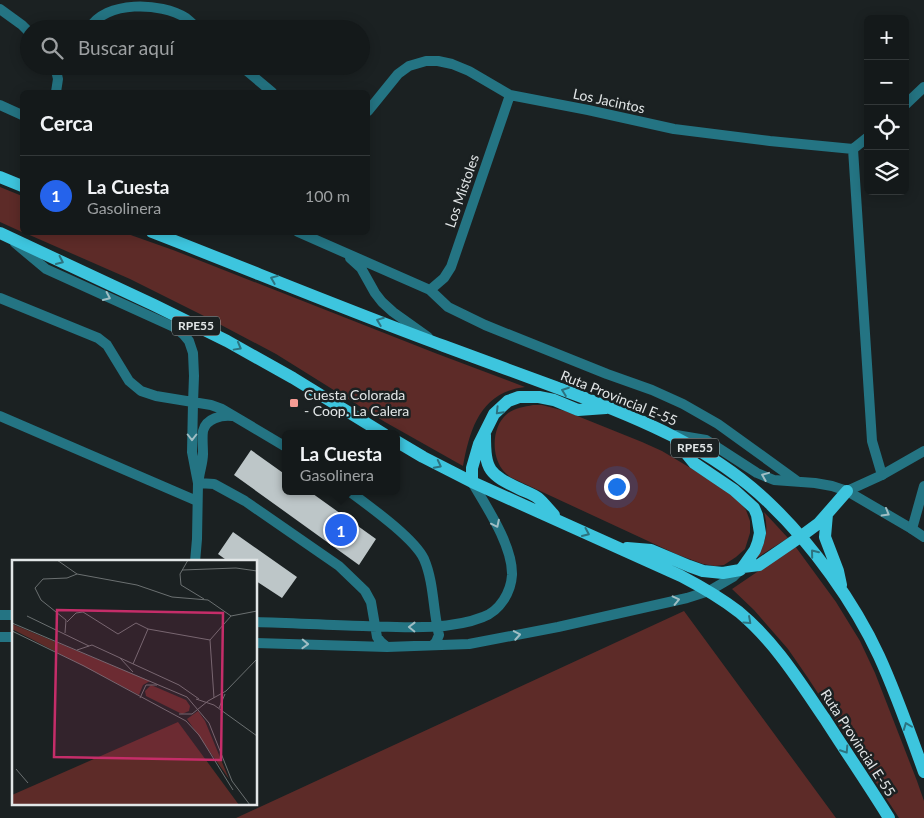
<!DOCTYPE html>
<html lang="es">
<meta charset="utf-8">
<style>
:root{--surface:#14191a;--page:#1d2223;--text:#f1f3f6;--muted:#9da0a2;--line:#333839;--accent:#2563eb}
body{margin:0;font-family:Lato,sans-serif;background:var(--page);color:var(--text)}
.controls{position:absolute;right:15px;top:15px;display:grid;overflow:hidden;border-radius:8px;box-shadow:0 2px 12px #0003}
.controls button{width:45px;height:45px;display:grid;place-items:center;padding:0;border:0;border-bottom:1px solid var(--line);background:var(--surface);color:var(--text);font:25px sans-serif}
.you{position:absolute;left:616px;top:486px;width:18px;height:18px;margin:-12px;border:4px solid #fff;border-radius:50%;background:#1a73e8;box-shadow:0 0 0 8px #1a73e833}
.badge{display:grid;place-items:center;width:32px;height:32px;border-radius:50%;background:var(--accent);color:#fff;font-size:16px;font-weight:700}
.pin{position:absolute;translate:-50% -50%;border:2px solid #fff;box-shadow:0 1px 5px #0006}
.popup{position:absolute;left:282px;top:430px;width:118px;height:65px;box-sizing:border-box;display:grid;place-content:center;border-radius:8px;background:var(--surface);filter:drop-shadow(0 1px 4px #0005);font-size:16px;white-space:nowrap;color:var(--muted)}
.popup b{font-size:19px;color:var(--text)}
.popup::after{content:'';position:absolute;left:50%;top:100%;margin-left:-10px;border:10px solid transparent;border-top-color:var(--surface)}
.list{margin:0;padding:0;list-style:none}
h2{display:flex;justify-content:space-between;align-items:center;height:65px;margin:0;padding:0 20px;font-size:21px}
h2 small{font-size:16px;font-weight:400;color:var(--muted)}
.list li{display:grid;grid-template-columns:32px 1fr auto;gap:15px;align-items:center;box-sizing:border-box;height:80px;padding:0 20px;border-top:1px solid var(--line)}
.list b{display:block;font-size:19px;white-space:nowrap}
.list p{margin:0;font-size:16px;white-space:nowrap;color:var(--muted)}
.list em{font-size:16px;font-style:normal;color:var(--muted)}
.icon{flex:none;width:28px;height:28px;fill:none;stroke:currentColor;stroke-width:2;stroke-linecap:round;stroke-linejoin:round}
.map{position:relative;flex:none;width:924px;height:818px;overflow:hidden}
.search{position:absolute;background:var(--surface);box-shadow:0 2px 12px #0003;left:20px;top:20px;width:350px;height:55px;display:flex;align-items:center;gap:12px;box-sizing:border-box;padding:0 18px;border-radius:28px;color:var(--muted);font-size:19px}
.panel{position:absolute;background:var(--surface);box-shadow:0 2px 12px #0003;left:20px;top:90px;width:350px;height:145px;border-radius:8px}
.map>svg:first-child{display:block}
.green{fill:#5d2b28}
.building{fill:#bdc6c8}
.lines{fill:none;stroke-linecap:round;stroke-linejoin:round}
.service{stroke:#247483;stroke-width:10}
.minor{stroke:#247483;stroke-width:10}
.tertiary{stroke:#247483;stroke-width:10}
.primary{stroke:#3dc5de;stroke-width:12}
.oneway{stroke:#2c7380}
.oneway2{stroke:#a0bec4}
.poi-dot{fill:#f59c94;stroke:#1b2122;stroke-width:2}
.labels{text-anchor:middle;stroke-width:5;stroke-linejoin:round;paint-order:stroke}
.shield{fill:#1b2122;stroke:#a6abac;stroke-width:1}
.shield-label{font-size:12px;font-weight:bold;fill:#e2e6e7}
.street-label{font-size:14px;fill:#e2e6e7;stroke:#1b2122}
.poi-label{font-size:14px;fill:#e2e6e7;stroke:#1b2122;text-anchor:start}
.inset-road{fill:none;stroke:#6b7071;stroke-width:1}
.view{fill:#c52d69;fill-opacity:0.15;stroke:#c52d69;stroke-width:2.5}
.inset-edge{fill:none;stroke:#e2e6e7;stroke-width:2.5}
</style>
<div class="map">
<svg width="924" height="818" viewBox="0 0 924 818">
<rect width="100%" height="100%" fill="#1b2122"/>
<!-- green -->
<path class="green" d="M0 187 22 196V232L0 222Z
M25 233H125L173 250 435 353 525 387C481 392 470 428 463 466L385 422 276 354 206 317 130 279Z
M533 405H542L565 411 642 442 662 451 724 488 738 500 746 510 750 521V533L745 549 736 557 724 565 715 566 703 564 676 554 510 477C508 475 504 472 502 469 491 454 492 426 507 414 514 408 524 407 533 405Z
M764 512 788 538 755 559C766 545 769 530 764 512Z
M795 546 836 602 860 641 875 673 917 781 924 801V818H899L808 678 788 649 754 610 732 589Z
M684 611 836 818H236Z"/>
<!-- building -->
<path class="building" d="M251 450 286 475V491H309L376 539 359 565 234 475Z
M233 532 297 577 282 598 256 581V562H229L218 554Z"/>
<g class="lines">
<!-- service -->
<path class="service" d="M15 243 46 269 176 328 184 335 189 341 193 353 194 376 193 403 192 452 198 483 197 539 195 562
M0 298 98 338 107 345 129 381 141 391 156 396 211 405 222 409 286 447
M0 416 197 501
M199 478C200 470 203 462 203 454 203 447 202 438 203 431 206 418 222 415 232 416
M198 483 214 484 245 501 339 566 365 591 371 602 377 637 381 642 387 647
M349 491C369 506 414 538 424 559 434 582 433 611 439 635L436 642 433 645
M0 615H14
M256 622C292 623 327 625 363 626 400 627 448 631 483 617 500 611 511 592 512 575 513 546 486 506 472 482
M0 637H14
M256 643 387 647 469 644 558 627 687 598 709 591 733 577 740 570"/>
<!-- minor -->
<path class="minor" d="M0 9 22 25 29 32
M89 29C105 0 161 2 186 18 190 21 194 25 198 29
M55 66 58 79 56 92
M241 66 272 92
M0 105 22 115
M905 105 924 87
M368 111 398 74 409 66 426 61H438L452 64 469 71 510 95 588 110 674 129 770 141 853 149 868 137
M853 149 872 441 882 475
M298 232 430 290 448 307 485 325 607 374 652 390 683 404 718 424 797 481
M350 258 361 268 375 293 382 302 393 312 428 337
M430 290 444 278 451 267 510 95
M676 435 706 440 757 473 774 480 815 483 832 486 847 491 912 529 924 537"/>
<!-- tertiary -->
<path class="tertiary" d="M847 491 882 475 924 451
M912 529 924 486"/>
<!-- primary -->
<path class="primary" d="M0 177 22 186
M152 232C250 270 346 310 444 346 485 361 525 376 566 391 639 418 712 448 769 503 812 544 854 602 879 656 896 693 910 733 924 772
M0 233 154 305 227 341 293 378 384 434
M485 435C485 471 489 474 520 489 526 492 533 494 538 498 544 503 549 510 554 515
M396 441 423 457 472 482 681 576C702 587 721 598 739 612 775 642 799 681 825 719 846 752 868 784 889 818
M472 482V468L479 444 494 414 508 401 519 397H539L554 400 578 410 606 408
M827 514 825 537 838 571 841 585
M627 548 651 550 689 566 703 571 723 573 740 570 743 567 755 550 758 542 760 533 757 515 754 508 734 490 694 463 676 441
M743 567 759 565 800 537 819 523 847 491"/>
</g>
<!-- one-way arrows -->
<defs><path id="oneway-chevron" d="M-2-3.5L2.5 0L-2 3.5" fill="none" stroke-width="1.6" stroke-linecap="round" stroke-linejoin="round" transform="scale(1.25)"/></defs>
<g class="oneway">
<use href="#oneway-chevron" transform="translate(60 261) rotate(25)"/>
<use href="#oneway-chevron" transform="translate(274 279) rotate(-158)"/>
<use href="#oneway-chevron" transform="translate(380 321) rotate(-159)"/>
<use href="#oneway-chevron" transform="translate(238 347) rotate(29)"/>
<use href="#oneway-chevron" transform="translate(565 391) rotate(-160)"/>
<use href="#oneway-chevron" transform="translate(499 411) rotate(134)"/>
<use href="#oneway-chevron" transform="translate(438 465) rotate(27)"/>
<use href="#oneway-chevron" transform="translate(586 533) rotate(24)"/>
<use href="#oneway-chevron" transform="translate(814 553) rotate(-129)"/>
<use href="#oneway-chevron" transform="translate(748 621) rotate(42)"/>
<use href="#oneway-chevron" transform="translate(907 726) rotate(-111)"/>
<use href="#oneway-chevron" transform="translate(845 750) rotate(57)"/>
</g>
<g class="oneway2">
<use href="#oneway-chevron" transform="translate(107 297) rotate(25)"/>
<use href="#oneway-chevron" transform="translate(192 437) rotate(90)"/>
<use href="#oneway-chevron" transform="translate(765 476) rotate(-158)"/>
<use href="#oneway-chevron" transform="translate(886 513) rotate(30)"/>
<use href="#oneway-chevron" transform="translate(496 524) rotate(64)"/>
<use href="#oneway-chevron" transform="translate(676 600) rotate(-13)"/>
<use href="#oneway-chevron" transform="translate(412 627) rotate(-179)"/>
<use href="#oneway-chevron" transform="translate(517 635) rotate(-10)"/>
<use href="#oneway-chevron" transform="translate(305 644) rotate(2)"/>
</g>
<!-- markers -->
<rect class="poi-dot" x="289" y="398" width="10" height="10" rx="2.5"/>
<g class="labels">
<!-- shield labels -->
<g class="shield">
<rect x="172" y="316.5" width="48" height="19" rx="4"/>
<rect x="671" y="438.5" width="48" height="19" rx="4"/>
</g>
<g class="shield-label">
<text x="196" y="330">RPE55</text>
<text x="695" y="452">RPE55</text>
</g>
<!-- street labels -->
<g class="street-label">
<text transform="translate(609 101) rotate(12)" y="5">Los Jacintos</text>
<text transform="translate(462 191) rotate(-71)" y="5">Los Mistoles</text>
<text transform="translate(619 398) rotate(22)" y="5">Ruta Provincial E-55</text>
<text transform="translate(858 743) rotate(57)" y="5">Ruta Provincial E-55</text>
</g>
<!-- poi labels -->
<g class="poi-label">
<text x="304" y="400">Cuesta Colorada<tspan x="304" dy="16">- Coop. La Calera</tspan></text>
</g>
</g>
<!-- overview -->
<g transform="translate(12 560)">
<rect width="245" height="245" fill="#1b2122"/>
<path d="M0 64 138 121 131 125 127 135 0 69ZM139 125 174 140 178 146 177 151 170 154 134 136 133 131ZM186 151 193 161 217 219 175 159ZM166 162 227 245H0V235Z" fill="#5d2b28"/>
<path class="inset-road" d="M45 0 65 14 125 25 160 37 196 40 219 56 245 51M176 0 168 14 169 25 192 39M170 10 224 8 245 11M15 56 77 86M55 62 64 53 71 52 106 74 124 63 136 69 198 80 219 56M0 63 175 137 197 163 220 221 238 245M0 71 72 106 174 161 187 175 221 230M53 73 54 60 29 40 23 28 31 19 55 18 65 14M198 80 202 138M65 90 80 85 167 125 187 139M108 98 121 112M121 104 136 69M128 138 134 125H145M184 139 202 145 245 176M196 141 214 131 245 99M207 148 213 134M167 154H180L196 141M4 209 16 223"/>
<path class="view" d="M45 50 211 53 209 200 42 197Z"/>
<rect width="245" height="245" class="inset-edge"/>
</g>
</svg>
<div class="controls">
<button>+</button>
<button>−</button>
<button><svg class="icon" aria-label="locate" viewBox="0 0 24 24"><circle cx="12" cy="12" r="6"/><path d="M12 2v4M12 18v4M2 12h4M18 12h4"/></svg></button>
<button><svg class="icon" aria-label="layers" viewBox="0 0 24 24"><path d="M12 4l9 5-9 5-9-5zM3 14l9 5 9-5"/></svg></button>
</div>
<div class="you"></div>
<div class="pin badge" style="left:341px;top:530px">1</div>
<div class="popup"><b>La Cuesta</b>Gasolinera</div>
<div class="search"><svg class="icon" aria-label="search" viewBox="0 0 24 24"><circle cx="10" cy="10" r="6"/><path d="M15 15l6 6"/></svg>Buscar aquí</div>
<section class="panel">
<h2>Cerca<small></small></h2>
<ul class="list">
<li><span class="badge">1</span><div><b>La Cuesta</b><p>Gasolinera</p></div><em>100 m</em></li>
</ul>
</section>
</div>
